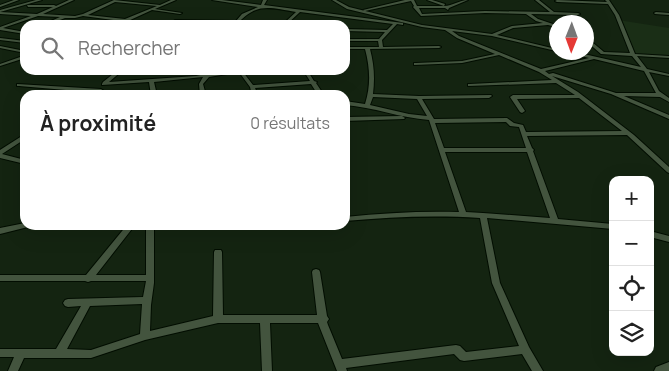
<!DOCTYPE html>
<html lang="fr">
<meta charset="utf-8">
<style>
:root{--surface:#fff;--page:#f6f6f6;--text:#222;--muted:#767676;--line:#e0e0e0}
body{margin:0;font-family:Manrope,sans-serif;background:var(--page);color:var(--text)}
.controls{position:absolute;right:15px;bottom:15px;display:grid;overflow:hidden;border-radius:10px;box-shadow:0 5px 20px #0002}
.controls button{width:45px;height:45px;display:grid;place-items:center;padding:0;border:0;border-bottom:1px solid var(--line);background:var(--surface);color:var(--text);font:25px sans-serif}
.compass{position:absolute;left:549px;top:15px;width:45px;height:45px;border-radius:50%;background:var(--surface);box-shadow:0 5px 20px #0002;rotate:181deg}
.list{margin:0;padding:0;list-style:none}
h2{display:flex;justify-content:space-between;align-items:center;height:65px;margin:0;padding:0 20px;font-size:21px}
h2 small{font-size:16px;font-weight:400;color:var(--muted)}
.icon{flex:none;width:28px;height:28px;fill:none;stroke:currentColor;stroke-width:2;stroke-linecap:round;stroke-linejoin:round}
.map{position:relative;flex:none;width:669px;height:371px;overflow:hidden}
.search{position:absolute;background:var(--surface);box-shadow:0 5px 20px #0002;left:20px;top:20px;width:330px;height:55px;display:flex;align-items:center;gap:12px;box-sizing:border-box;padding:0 18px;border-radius:15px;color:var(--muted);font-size:19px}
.panel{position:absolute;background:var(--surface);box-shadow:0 5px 20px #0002;left:20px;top:90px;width:330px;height:140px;border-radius:15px}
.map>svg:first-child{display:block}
.built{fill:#1a2e16}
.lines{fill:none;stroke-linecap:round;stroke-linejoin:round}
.minor-casing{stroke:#020d01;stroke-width:2}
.tertiary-casing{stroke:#020d01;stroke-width:2}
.minor{fill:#43543e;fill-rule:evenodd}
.tertiary{fill:#43543e;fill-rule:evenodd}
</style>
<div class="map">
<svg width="669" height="371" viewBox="0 0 669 371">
<rect width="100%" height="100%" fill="#142411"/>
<!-- built -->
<path class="built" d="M618 20 669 28V57L633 55Z"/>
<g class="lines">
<defs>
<path id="minor" d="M14 0H19L0 7V5Z
M36 0H42L0 12 37 14 53 7H28L27 5H54L56 6 69 0H74L43 14 75 16 83 14 114 0 160 5 171 0H176L155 9 182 13 180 14 152 10 128 21 151 25C143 25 131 22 125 22 120 23 117 25 112 25L121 21 83 16 75 18H65L47 25H42L60 17 38 16 3 28 25 32V34L0 30V27L31 16 0 14V10ZM115 2 157 6 125 19 88 15Z
M212 0H222L261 5 263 0H267L264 5 403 23V25L397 24 382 40 383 47 439 46 441 47 439 48 370 49C374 64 375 78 373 94L419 96 491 95 492 96 489 98 422 99 434 119 507 118 514 123 523 125 526 132 622 131 579 98 517 99 525 111 522 113 520 112 510 97 513 95H575L556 83 468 86V84H470L552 80 539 72 499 55 462 63 414 65V63H416L462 61 495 54 457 38 445 30 422 27 347 9 332 0H336L349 7 422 25 492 34 512 26 543 23 536 21 526 14 485 13 421 16 413 7 414 6 411 1 365 11 363 10 405 0H414L417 6H444L427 0H432L445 4 444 6C453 6 459 0 468 0L449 8 448 10 445 8H419L422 14 485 11 550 12 535 0H539L554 12 578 13 580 14 578 15 531 14 538 19 556 25V27L548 25 513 28 497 35 556 49V51L492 36 452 31 459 36 541 69 589 58 565 52H575L641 67 632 56 601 54 586 41V37L604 52 630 53 615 15 608 4 557 2 555 1 557 0 607 2 605 0H609L619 15 635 54 669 56V58L637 56 647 69 669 74V76L649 72 659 91 669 98V102L660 97 624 96 669 115V119L611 94 552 76 578 92 634 135 669 167V173L667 172 627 135 527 136 532 148 534 150 533 151 558 219 613 224V229L487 218 500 283 529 347 543 371H532L522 354 464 361 460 360 454 354 346 368 347 371H337L318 323H270L272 371H262L260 323H218L145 340 91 358H24L18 371H8L14 357H0V349H56L81 306 68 307 65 306 63 303 65 300 68 299 143 297 146 281H91L88 282 85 281H0V275H86L127 225H135L96 275H146V225H154V283L151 305 150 331 213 316 214 252 215 250H221L222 252 223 315H317L312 272 313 270 316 269 319 270 320 272 327 316 329 319 327 322 328 325 342 359 456 345 460 346 466 352 519 346 492 283 480 218C434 215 390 217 345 221V217C383 213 421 211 459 212L429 120C400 118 373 107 345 105V101L365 104C371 85 370 68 365 49H345V47H379L378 41H349L347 40 349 39H379L385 32 345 31V29L387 30 393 24 300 12 286 25H282L296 12C271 8 257 2 238 23L253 24 255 25H232L233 23 176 22 173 25H169L175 20 236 21 242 14 258 7ZM594 59 644 71 656 93H616L553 73 549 74 545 71ZM373 97 417 99 427 116 409 114 370 105ZM506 122 510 126 519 127 526 148H444L435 123ZM445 152H527L550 218 483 213 466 212ZM142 304 140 334 91 350 67 349 90 306Z
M656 12 669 13V15L655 14 654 13Z
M585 20 587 21 586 23 583 22Z
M0 38 25 41V43L0 40Z
M0 46 25 51V53L0 48Z
M23 56H25V58L0 66V64Z
M118 70H123L109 82 196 76 205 74 208 73 210 74 236 70H248L243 72 253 85 310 81 303 70H307L314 81 317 82 316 83 324 95H318L311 84 255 88 258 95H252L250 87 239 72 209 77 203 84 206 95H200L199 84 203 77 154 82 157 95H151L149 82 102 85V84L103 82Z
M17 84 101 89 104 91 101 93 19 86H17Z
M402 116 405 118 404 119 345 121V117Z
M25 134V139L2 154 25 160V164L0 158V150Z
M25 223V225H29L28 227 0 234V228Z
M650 231 669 236V242L650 237Z"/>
<path id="tertiary" d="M669 362V371H654L656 367Z"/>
</defs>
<!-- minor casing -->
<use href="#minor" class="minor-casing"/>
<!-- tertiary casing -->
<use href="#tertiary" class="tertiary-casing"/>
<!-- minor -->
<use href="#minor" class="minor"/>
<!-- tertiary -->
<use href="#tertiary" class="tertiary"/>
</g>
</svg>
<div class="controls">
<button>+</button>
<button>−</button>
<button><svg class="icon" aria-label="locate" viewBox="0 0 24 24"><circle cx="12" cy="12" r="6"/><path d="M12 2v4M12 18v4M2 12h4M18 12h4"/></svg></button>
<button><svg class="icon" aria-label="layers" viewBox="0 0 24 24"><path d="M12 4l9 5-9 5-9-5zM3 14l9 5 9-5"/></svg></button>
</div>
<svg class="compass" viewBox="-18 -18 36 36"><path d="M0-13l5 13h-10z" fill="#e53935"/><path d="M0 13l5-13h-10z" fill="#767676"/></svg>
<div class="search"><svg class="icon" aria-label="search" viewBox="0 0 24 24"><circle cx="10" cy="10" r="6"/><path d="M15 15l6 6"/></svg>Rechercher</div>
<section class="panel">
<h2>À proximité<small>0 résultats</small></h2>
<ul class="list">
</ul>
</section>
</div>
